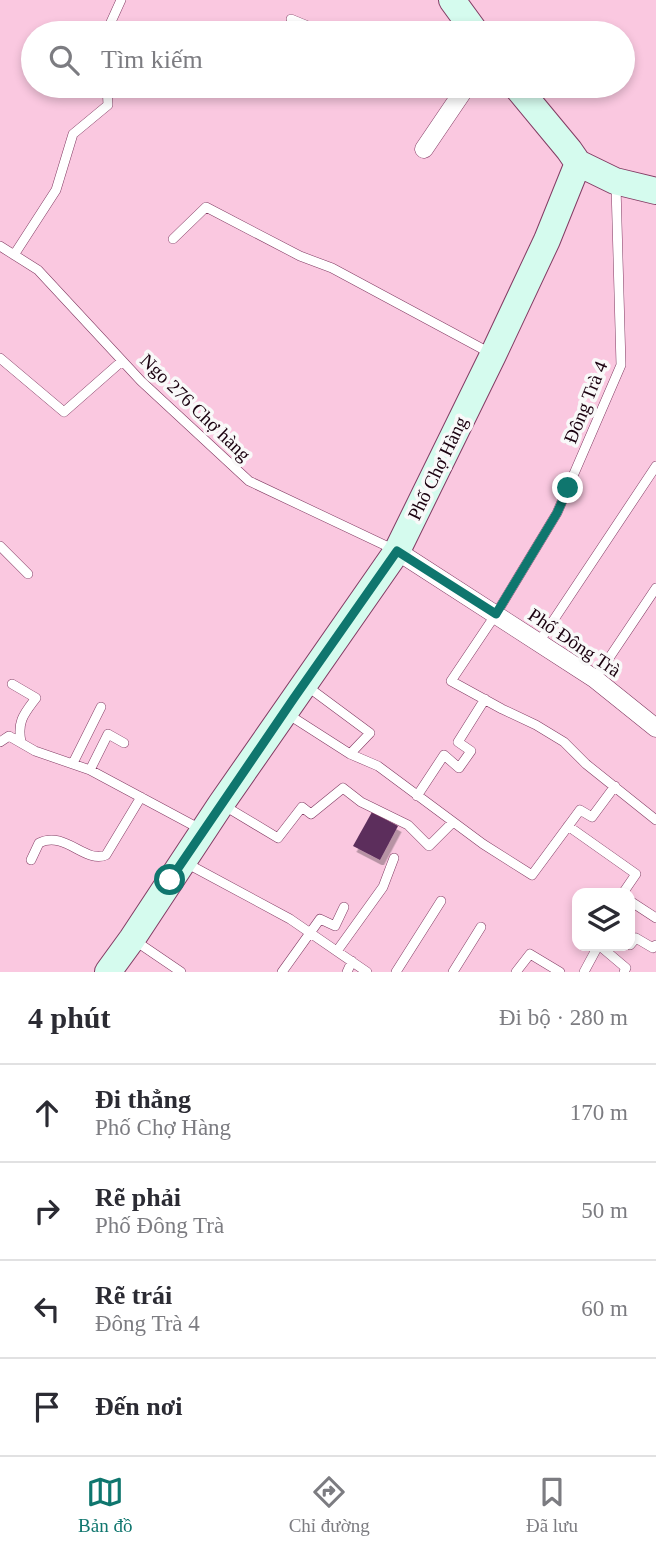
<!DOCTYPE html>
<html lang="vi">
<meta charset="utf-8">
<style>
:root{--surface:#fff;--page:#f7f7f7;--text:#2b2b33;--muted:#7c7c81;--line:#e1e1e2;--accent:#0f766e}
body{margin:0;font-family:"Times New Roman",serif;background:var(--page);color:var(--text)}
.controls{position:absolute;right:21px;bottom:21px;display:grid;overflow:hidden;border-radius:14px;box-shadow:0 4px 10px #0003}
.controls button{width:63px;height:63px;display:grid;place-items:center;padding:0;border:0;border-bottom:2px solid var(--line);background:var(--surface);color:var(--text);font:35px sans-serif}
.stop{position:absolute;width:21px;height:21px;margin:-16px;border:5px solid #0f766e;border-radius:50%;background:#fff}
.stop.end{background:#0f766e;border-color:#fff;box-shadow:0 2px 7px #0008}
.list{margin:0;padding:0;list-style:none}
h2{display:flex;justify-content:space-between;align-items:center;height:91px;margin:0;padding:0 28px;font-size:30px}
h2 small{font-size:23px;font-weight:400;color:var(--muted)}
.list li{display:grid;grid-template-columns:46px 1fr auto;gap:21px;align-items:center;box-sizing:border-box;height:98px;padding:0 28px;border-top:2px solid var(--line)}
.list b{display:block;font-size:26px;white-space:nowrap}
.list p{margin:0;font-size:23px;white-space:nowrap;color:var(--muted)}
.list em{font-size:23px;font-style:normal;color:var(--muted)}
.icon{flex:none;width:38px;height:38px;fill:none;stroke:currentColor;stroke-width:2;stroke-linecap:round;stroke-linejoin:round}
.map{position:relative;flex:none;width:656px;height:972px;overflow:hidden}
.search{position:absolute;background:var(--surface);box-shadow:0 4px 10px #0003;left:21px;right:21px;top:21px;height:77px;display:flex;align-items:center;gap:18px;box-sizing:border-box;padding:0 24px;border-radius:38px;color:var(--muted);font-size:26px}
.sheet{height:483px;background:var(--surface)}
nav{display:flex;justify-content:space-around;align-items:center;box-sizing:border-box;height:98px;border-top:2px solid var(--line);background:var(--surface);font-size:19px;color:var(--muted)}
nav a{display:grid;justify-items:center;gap:4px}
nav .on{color:var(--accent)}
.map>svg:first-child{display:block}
.building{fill:#5b2e5b;filter:url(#shadow)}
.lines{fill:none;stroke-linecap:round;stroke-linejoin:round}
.lane-casing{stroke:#823b63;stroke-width:10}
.street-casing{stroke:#823b63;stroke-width:19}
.secondary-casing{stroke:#823b63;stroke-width:28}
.lane{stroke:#fff;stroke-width:9}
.street{stroke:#fff;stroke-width:18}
.secondary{stroke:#d5fbee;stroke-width:26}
.route{stroke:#0f766e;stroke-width:9}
.labels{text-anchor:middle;stroke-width:7;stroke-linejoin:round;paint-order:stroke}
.street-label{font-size:19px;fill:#1b0210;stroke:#f9f9f9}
</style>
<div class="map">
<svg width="656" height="972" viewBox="0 0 656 972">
<defs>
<filter id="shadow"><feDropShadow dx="3.5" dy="6" stdDeviation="0" flood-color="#0004"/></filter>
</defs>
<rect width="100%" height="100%" fill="#fac8e0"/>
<!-- building -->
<path class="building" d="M372 812 398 826 380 860 353 846Z"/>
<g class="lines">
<defs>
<path id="lane" d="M291 19 325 33
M106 33 121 0
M616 186 621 365 557 513 496 614 451 681 502 709 536 725 564 742 586 764 656 820
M173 239 206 207 300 256 332 268 492 354
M0 246 38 270 141 381 249 481 395 550
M14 255 56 190 73 134 108 105 107 86
M0 358 64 412 122 361
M0 546 28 574
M539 642 656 466
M595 679 656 588
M12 684 36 698C24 714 17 721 21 742
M308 687 370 733 350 754
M286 713 350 754 378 766 483 844 532 875 580 810 592 817 615 786
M0 742 9 736 35 751 90 770 202 830
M73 763 101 707
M90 770 108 734 124 743
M417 796 444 755 459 768 471 751 458 742 485 699
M223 805 278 838 302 807 311 814 343 788 361 802 408 825 429 846 453 822
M568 826 636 874 623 893
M31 860 39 843C65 830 85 864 106 855L141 797
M186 863 290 919 367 972
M630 901 656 918
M134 940 181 972
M630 945 636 938 653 948 656 945
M600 946 626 968 624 972
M337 951 383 887 394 858
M282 972 320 919 335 926 344 907
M347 972 352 961
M396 972 441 901
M453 972 481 927
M516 972 530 954 560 972
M584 972 598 946"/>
<path id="street" d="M424 149 464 90 469 86
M397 551 595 679 656 728"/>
<path id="secondary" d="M452 0 476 33
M578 163 615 181 656 191
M108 972 132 939 221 804 397 551 493 355 547 240 578 163 569 150 516 86"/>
</defs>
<!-- lane casing -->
<use href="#lane" class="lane-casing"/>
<!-- street casing -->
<use href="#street" class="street-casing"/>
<!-- secondary casing -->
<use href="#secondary" class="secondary-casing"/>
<!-- lane -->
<use href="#lane" class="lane"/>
<!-- street -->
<use href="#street" class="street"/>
<!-- secondary -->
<use href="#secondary" class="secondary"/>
</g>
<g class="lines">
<!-- route -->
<path class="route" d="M170 880 294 698 397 551 496 614 557 513 568 488"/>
</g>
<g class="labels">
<!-- street labels -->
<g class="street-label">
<text transform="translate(585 402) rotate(-68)" y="7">Đông Trà 4</text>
<text transform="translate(196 407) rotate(44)" y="7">Ngo 276 Chợ hàng</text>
<text transform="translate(437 468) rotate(-64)" y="7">Phố Chợ Hàng</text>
<text transform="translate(575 642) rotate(34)" y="7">Phố Đông Trà</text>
</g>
</g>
</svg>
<div class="controls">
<button><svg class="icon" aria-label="layers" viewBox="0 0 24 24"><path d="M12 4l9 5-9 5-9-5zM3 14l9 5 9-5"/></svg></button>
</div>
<div class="stop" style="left:170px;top:880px"></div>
<div class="stop end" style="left:568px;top:488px"></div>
<div class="search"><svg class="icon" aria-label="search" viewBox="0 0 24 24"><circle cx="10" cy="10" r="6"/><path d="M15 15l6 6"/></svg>Tìm kiếm</div>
</div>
<section class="sheet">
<h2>4 phút<small>Đi bộ · 280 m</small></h2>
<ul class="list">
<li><svg class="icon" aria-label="ahead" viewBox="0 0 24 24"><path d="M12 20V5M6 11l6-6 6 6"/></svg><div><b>Đi thẳng</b><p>Phố Chợ Hàng</p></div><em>170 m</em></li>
<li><svg class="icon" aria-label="right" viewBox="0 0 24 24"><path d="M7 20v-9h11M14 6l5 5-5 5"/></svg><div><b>Rẽ phải</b><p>Phố Đông Trà</p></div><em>50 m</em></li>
<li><svg class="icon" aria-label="left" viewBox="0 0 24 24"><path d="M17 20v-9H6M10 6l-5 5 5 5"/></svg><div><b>Rẽ trái</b><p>Đông Trà 4</p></div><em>60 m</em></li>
<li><svg class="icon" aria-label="arrive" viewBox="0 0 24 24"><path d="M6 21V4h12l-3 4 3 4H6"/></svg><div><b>Đến nơi</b></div></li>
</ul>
</section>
<nav>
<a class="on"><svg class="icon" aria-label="map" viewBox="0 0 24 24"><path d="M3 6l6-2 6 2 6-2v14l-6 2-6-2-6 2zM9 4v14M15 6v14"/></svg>Bản đồ</a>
<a><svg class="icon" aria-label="directions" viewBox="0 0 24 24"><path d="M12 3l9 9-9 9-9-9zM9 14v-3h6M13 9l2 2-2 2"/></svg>Chỉ đường</a>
<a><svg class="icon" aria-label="saved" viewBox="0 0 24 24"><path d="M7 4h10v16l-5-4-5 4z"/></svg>Đã lưu</a>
</nav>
